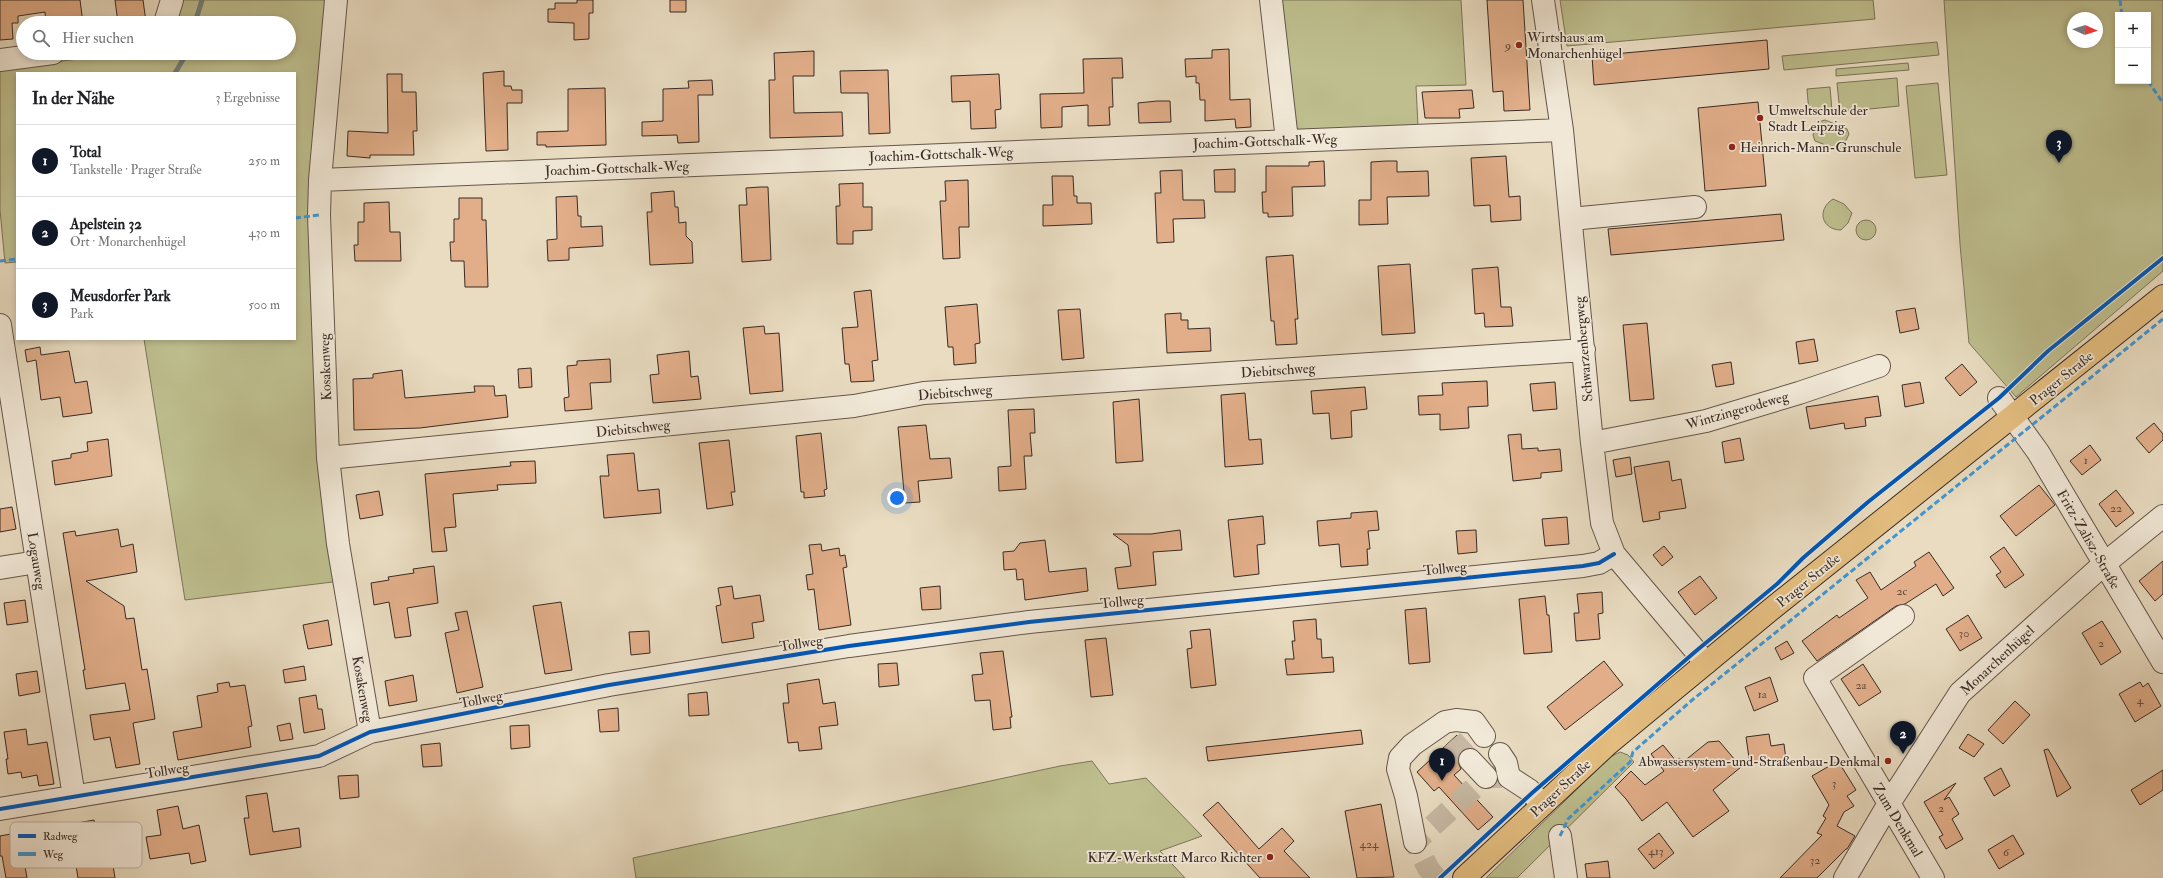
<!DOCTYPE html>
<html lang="de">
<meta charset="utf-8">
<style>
:root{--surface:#fff;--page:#f6f6f6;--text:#202124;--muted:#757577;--line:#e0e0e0;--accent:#111827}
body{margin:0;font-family:"IM FELL Double Pica",serif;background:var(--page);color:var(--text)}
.controls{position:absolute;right:12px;top:12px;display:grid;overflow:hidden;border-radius:0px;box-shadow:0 2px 6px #0003}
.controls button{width:36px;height:36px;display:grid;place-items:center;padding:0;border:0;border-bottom:1px solid var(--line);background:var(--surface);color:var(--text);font:20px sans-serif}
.compass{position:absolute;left:2067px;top:12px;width:36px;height:36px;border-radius:50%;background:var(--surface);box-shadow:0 2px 6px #0003;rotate:93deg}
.you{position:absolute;left:897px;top:498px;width:14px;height:14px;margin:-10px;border:3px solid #fff;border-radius:50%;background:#1a73e8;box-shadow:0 0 0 6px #1a73e833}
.badge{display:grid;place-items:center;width:26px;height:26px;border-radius:50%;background:var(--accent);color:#fff;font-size:13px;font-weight:700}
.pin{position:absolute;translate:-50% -33px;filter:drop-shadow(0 1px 2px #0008)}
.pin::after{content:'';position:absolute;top:21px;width:14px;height:12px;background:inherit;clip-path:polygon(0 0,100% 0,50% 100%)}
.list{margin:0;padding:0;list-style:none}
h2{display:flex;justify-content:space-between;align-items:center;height:52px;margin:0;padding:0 16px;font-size:17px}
h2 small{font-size:13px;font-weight:400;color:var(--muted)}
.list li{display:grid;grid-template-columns:26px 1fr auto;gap:12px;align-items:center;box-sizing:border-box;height:72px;padding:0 16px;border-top:1px solid var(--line)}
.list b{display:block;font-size:15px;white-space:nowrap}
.list p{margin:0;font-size:13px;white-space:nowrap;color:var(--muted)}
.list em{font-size:13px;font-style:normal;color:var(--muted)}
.icon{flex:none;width:22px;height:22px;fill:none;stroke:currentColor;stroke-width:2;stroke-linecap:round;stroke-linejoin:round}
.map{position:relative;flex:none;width:2163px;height:878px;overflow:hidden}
.search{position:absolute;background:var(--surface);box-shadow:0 2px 6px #0003;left:16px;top:16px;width:280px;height:44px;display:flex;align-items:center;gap:10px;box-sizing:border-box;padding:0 14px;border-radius:22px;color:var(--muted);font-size:15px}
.panel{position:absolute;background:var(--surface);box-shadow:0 2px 6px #0003;left:16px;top:72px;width:280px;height:268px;border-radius:0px}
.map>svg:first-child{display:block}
.green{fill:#bebe8e;stroke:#7c7459;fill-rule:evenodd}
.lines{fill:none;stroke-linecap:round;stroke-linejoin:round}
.stream{stroke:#72807c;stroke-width:5}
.building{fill:#e1ae89;stroke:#392a24}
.minor-tunnel{stroke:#c6b8a2;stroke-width:22;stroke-dasharray:22 11;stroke-linecap:butt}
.minor-casing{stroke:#65564b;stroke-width:24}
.major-casing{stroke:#392a24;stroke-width:24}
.minor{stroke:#f1e8d7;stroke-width:22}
.major{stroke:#e4be80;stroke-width:22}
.quiet{stroke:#3e96d6;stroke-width:3;stroke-dasharray:6 3;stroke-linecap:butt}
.cycleway-casing{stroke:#f1e8d7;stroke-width:6}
.cycleway{stroke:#0057b8;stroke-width:4}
.poi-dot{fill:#8f2418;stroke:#f1e8d7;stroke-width:1.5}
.labels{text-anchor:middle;stroke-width:3.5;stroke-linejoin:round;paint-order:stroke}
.number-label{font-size:12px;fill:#634b3d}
.poi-label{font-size:14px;fill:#392a24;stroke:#f1e8d7;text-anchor:start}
.street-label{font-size:14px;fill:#392a24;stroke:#f1e8d7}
.key{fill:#f1e8d7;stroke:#baafa1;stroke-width:1}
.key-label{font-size:11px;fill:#392a24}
</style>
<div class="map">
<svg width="2163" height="878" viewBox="0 0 2163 878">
<rect width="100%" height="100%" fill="#e9dcc1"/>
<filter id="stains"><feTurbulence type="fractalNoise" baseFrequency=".005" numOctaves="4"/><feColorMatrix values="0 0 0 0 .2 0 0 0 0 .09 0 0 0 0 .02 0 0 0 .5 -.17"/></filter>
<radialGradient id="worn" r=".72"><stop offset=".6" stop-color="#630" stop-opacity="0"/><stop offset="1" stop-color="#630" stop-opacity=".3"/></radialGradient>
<!-- green -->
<path class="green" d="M178 0H331L315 183 341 581 185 600 144 339H295V73H17V262L5 263 0 210V69L125 53H289V23H171Z
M1277 0H1461L1466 85 1416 86 1418 126 1298 133 1291 123Z
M1560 0H1873L1875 19 1567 46Z
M1944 0H2163V271L2016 397 1969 343 1960 244ZM2118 15H2148V81H2118ZM2073 18H2097V42H2073Z
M1937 42 1939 55 1784 70 1782 56Z
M1908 63 1909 70 1836 76V69Z
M1897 78 1899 106 1840 112 1837 83Z
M1938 83 1947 175 1915 178 1906 86Z
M1830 87 1832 111 1809 113 1807 89Z
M1825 120 1847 129 1849 134 1842 149H1836L1815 141 1813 135 1818 122Z
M1833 199 1844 204 1852 213 1848 223 1841 230C1822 230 1816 210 1833 199Z
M1856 230a10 10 0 1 1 20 0a10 10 0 1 1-20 0Z
M1620 752 1628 755 1634 762 1517 878H1486L1610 757Z
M1092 761 1109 784 1146 778 1202 836 1160 851 1185 878H636L633 858 1060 766Z"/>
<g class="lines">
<!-- stream -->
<path class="stream" d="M195 23 202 0
M175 73 187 53"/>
</g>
<!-- building -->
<path class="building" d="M0 0H80L83 23H46L45 12 18 16V23H12L13 39 0 40Z
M115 0H143L146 22 118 23Z
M577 0H593V13H589V39L574 40V23L548 22V9H555V3H577Z
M670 0H686V12H670Z
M1487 0H1523L1530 110 1504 111 1503 91 1493 92Z
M1767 40 1769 69 1594 85 1592 56Z
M1229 49 1230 100 1250 99 1251 127 1236 128 1235 119 1205 121V100H1200L1199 83H1196V76L1186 77 1185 59 1212 58V50Z
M814 51V76H793L794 113 842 112 843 136 770 138 769 80H775L774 53Z
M1122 58 1123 78H1112L1113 107H1109L1110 125 1088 126V105L1062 107V127L1041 128 1040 94 1084 93 1083 59Z
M888 70 890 133 869 134 868 93H841L840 71Z
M504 71V86H511L512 90H522V103H507L508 150 486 151 483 73Z
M387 74H402V92H416L417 131H413L414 155H370V158L347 156 348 131 388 133Z
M999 74 1001 109 995 110 996 128 971 129 970 101 952 102 951 76Z
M712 80 713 95H698L699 142 678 143 677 135 642 136V122L663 121V89L689 88 688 81Z
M605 88 606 145 546 147V145H537V132L568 131V89Z
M1472 90 1474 108 1459 109 1460 118H1425L1422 92Z
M1157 101H1170L1171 122 1139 123 1138 103Z
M1758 102 1766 186 1705 191 1698 108Z
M1506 156 1509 197 1520 196 1521 220 1491 222 1490 205 1474 206 1471 158Z
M1324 161 1325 186 1292 187 1293 216 1268 217V213H1263L1262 192H1266V166H1309V162Z
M1386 161H1397V172L1428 171 1429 196 1387 197 1388 224 1359 225V200H1371V162Z
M1235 169V192H1215L1214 170Z
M1182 170 1183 200H1204L1205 218 1173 219 1174 242 1157 243 1155 193H1161L1160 171Z
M1052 176H1073L1074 196H1077V203H1091L1092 224 1043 226V205H1053Z
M968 180 969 227H959L960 258 943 259 940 201H946L945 181Z
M863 183V207H872V230L853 231V244H837L836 206H840L839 184Z
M760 187H768L771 260 742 262 739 205H747L746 188Z
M674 191 675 207H678L679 223 686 222V236L692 242 693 263 650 265 647 212H652L651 193Z
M577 196 578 216H581V227L602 226 603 246 569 248V260L548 261 547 240 557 239 556 197Z
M459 198H482V220H486L488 287H465L464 261H451L450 242H454V219H459Z
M389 202 390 232H400L401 261H355L354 245H358V222H364V203Z
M1781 214 1784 240 1611 255 1608 229Z
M1293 255 1298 319H1295L1297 344 1276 345 1274 321H1271L1266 257Z
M1410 264 1415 333 1382 335 1378 266Z
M1498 267 1501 307H1511L1513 326 1485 327 1484 313 1475 314 1472 269Z
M871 290 878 360 872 361 874 381 851 382 849 364H845L842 328 858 327 854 292Z
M977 304 980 343 975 344 976 363 954 365 953 347H948L945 307Z
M1915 308 1919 329 1900 333 1896 311Z
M1080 309 1084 358 1062 360 1058 310Z
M1181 313V320H1188V329L1210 328 1211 351 1167 353 1165 314Z
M1647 323 1654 399 1630 401 1623 325Z
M764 326 765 334 779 333 783 391 750 394 743 328Z
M1814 339 1818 361 1799 364 1796 342Z
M40 347 41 355 69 351 75 383 87 381 92 413 63 417 60 397 41 400 36 360 27 362 25 350Z
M689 351 691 377 698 376 701 399 653 403 650 375 659 374 657 355Z
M610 359 611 382 590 383 592 409 565 411 564 398 569 397 567 366 577 365V361Z
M1731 362 1734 384 1716 387 1712 365Z
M1962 364 1977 382 1960 396 1945 378Z
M531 368 532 387 519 388 518 369Z
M402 370 405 398 475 392 474 386H494L495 396 506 395 508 417 420 428 354 430 353 379 373 378V374Z
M1487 381 1488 406 1468 407 1469 428 1440 430V414L1419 415 1418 396 1443 395 1442 383Z
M1555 382 1557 409 1533 411 1530 384Z
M1920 382 1924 403 1905 407 1902 385Z
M1365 387 1367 409 1351 411 1352 437 1331 439 1329 413 1313 414 1311 391Z
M1245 393 1249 440 1261 439 1263 464 1225 467 1221 395Z
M1878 396 1881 416 1865 418 1866 426 1845 429 1844 423 1810 429 1806 407Z
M1139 399 1143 461 1116 463 1113 402Z
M1034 409 1035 433H1030L1032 456H1024L1026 489 999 491 998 467 1011 466 1008 410Z
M2154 423 2163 434V440L2149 453 2136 438Z
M926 425 930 459 950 458 952 478 918 481 920 502 905 503 898 427Z
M821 433 827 489 824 490 825 496 804 498V492H801L796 436Z
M1521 434 1522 449 1538 448V451L1560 449 1562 471 1541 473V478L1513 481 1508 435Z
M1740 438 1744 460 1725 463 1722 442Z
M108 439 112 476 55 485 52 461 71 458V454L88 451 87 442Z
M729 440 735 492H731L733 505 707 509 699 443Z
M2090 445 2101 460 2082 475 2070 461Z
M634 453 638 491 659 489 661 513 604 518 600 476H609L607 455Z
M1630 457 1632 474 1616 477 1613 460Z
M535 461 536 483 497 485 498 490 453 494 456 527 444 528 447 551 432 552 425 474 511 466 510 462Z
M1669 461 1672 481 1681 479 1686 508 1659 512 1660 519 1643 522 1634 467Z
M2039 485 2055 505 2016 536 2000 516Z
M2116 490 2134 513 2116 527 2099 504Z
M379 491 383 515 360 519 356 495Z
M12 507 16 529 0 532V509Z
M1377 511 1379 530 1368 531 1370 549H1367L1368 565 1341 567 1339 544 1319 546 1317 521 1351 518V513Z
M1263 516 1265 544 1257 545 1259 574 1234 577 1228 520Z
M1567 517 1569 544 1545 546 1542 519Z
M118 529 121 547 133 544 137 572 86 581 124 606 126 619 134 618 142 670 147 669 155 719 133 723 140 764 116 768 110 737 94 740 90 715 130 710 125 683 86 689 83 670H85L63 533 75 531 76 536Z
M1180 530 1182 550 1153 552 1156 585 1118 589 1115 568 1131 566 1128 545 1113 534H1151Z
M1476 530 1477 552 1458 554 1456 531Z
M1045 540 1049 572 1086 568 1088 591 1025 600 1023 579 1017 580 1016 569 1004 570 1003 552 1014 551 1020 543Z
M821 544 822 551 839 548 840 556 845 555 847 567 843 568 851 625 819 630 814 589 808 590 806 575 813 574 809 545Z
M1664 546 1673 557 1662 566 1653 555Z
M2004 547 2024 575 2005 588 1996 575 2001 572 1990 557Z
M1929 552 1954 588 1943 596 1936 584 1905 604 1896 606 1817 661 1802 641 1837 615 1839 618 1868 598 1856 580 1870 572 1881 590 1916 566 1914 562Z
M2163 561V594L2155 601 2139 581Z
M434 566 438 603 407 608 411 636 395 638 389 602 374 605 371 583 389 580 388 577 414 573 413 569Z
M1700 576 1717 598 1695 615 1678 592Z
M732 586 734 599 760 595 764 621 752 623 754 638 722 643 716 606 721 605 718 588Z
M940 586 941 609 922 610 920 588Z
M1602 592 1603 613 1598 614 1600 639 1576 641 1574 613H1579L1577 594Z
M1545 596 1547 615H1549L1552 652 1524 654 1519 599Z
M25 600 28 622 7 625 4 603Z
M561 602 572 670 545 674 533 606Z
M1426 608 1430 662 1409 664 1405 610Z
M467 611 483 687 457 693 445 633 459 630 455 613Z
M1968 615 1982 638 1960 651 1946 629Z
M1316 619 1317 639H1321L1322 658 1333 657 1334 672 1287 675 1285 659H1294L1292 641H1295L1293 621Z
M328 620 332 645 308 649 303 625Z
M2102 621 2121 652 2101 665 2082 633Z
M1210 629 1216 685 1191 688 1187 649 1192 648 1190 631Z
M649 631 650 653 631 655 629 632Z
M1106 638 1113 695 1091 697 1085 640Z
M1787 641 1794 653 1781 660 1775 648Z
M1003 651 1012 717H1010L1011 728 993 730 990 700 975 701 972 675 983 674 980 653Z
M1604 661 1623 685 1565 730 1547 707Z
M897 663 899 685 879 687 878 664Z
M1863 664 1881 692 1859 706 1841 679Z
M304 666 306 680 285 683 283 670Z
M37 671 40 692 19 696 16 674Z
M413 675 417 701 389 706 385 681Z
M1770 677 1778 701 1754 711 1745 687Z
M819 679 823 704 835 702 838 725 819 727 822 749 799 751 798 742 788 743 783 703H789L787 684Z
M229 682 230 687 245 685 252 726 248 727 251 747 178 760 173 732 202 727 197 696 218 692 217 684Z
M2140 682 2143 687 2148 683 2161 706 2135 722 2119 694Z
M707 692 709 715 689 716 688 694Z
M316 695 318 709H322L325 729 304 733 299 698Z
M2015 701 2030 715 2003 744 1988 730Z
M618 708 619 731 600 732 598 710Z
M290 723 293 739 280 741 277 726Z
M529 725 530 747 511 749 510 726Z
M26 729 28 745 47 742 54 784 39 786 37 775 22 778 21 772 8 774 6 759H8L4 732Z
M1361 730 1363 744 1208 761 1206 747Z
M1769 734 1771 746 1784 744 1786 760 1750 765 1746 737Z
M1968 734 1984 744 1974 757 1959 748Z
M1457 735 1469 748 1462 751 1458 756V762L1461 769 1454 775 1493 817 1478 830 1439 787 1434 791 1417 772Z
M1719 741 1741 767 1713 790 1729 811 1693 837 1667 802 1642 821 1626 799 1615 787 1631 771 1645 785 1664 771 1651 754 1663 745 1676 761 1680 758 1683 762 1708 742Z
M440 743 442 766 423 767 421 745Z
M2048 749 2071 788 2057 797 2044 750Z
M1838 761 1856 790 1847 796 1854 806 1844 812 1837 826 1855 836 1847 849H1846L1817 878H1780L1822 835 1817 833 1826 818 1823 816 1829 805 1812 776Z
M2001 768 2010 786 1994 796 1984 778Z
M2163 770V790L2140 805 2131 790Z
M358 775 359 797 340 799 338 776Z
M1956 783 1944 800 1949 797 1959 814 1952 819 1963 839 1946 849 1939 837 1943 835 1924 802Z
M267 793 273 832 299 828 301 847 250 855 244 818H249L246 796Z
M1218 802 1259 849 1282 828 1294 841 1284 851 1310 878H1260L1203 815Z
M1381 804 1394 877 1357 878 1345 811Z
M178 806 183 829 199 825 206 861 191 864 189 853 150 859 146 837 161 835 157 810Z
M94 820 98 842 109 840 115 878H78L73 847 65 849 61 826Z
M16 833 20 854H23L27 878H6L2 856H0V836Z
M1659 833 1674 853 1654 869 1638 849Z
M2013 835 2024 854 1999 869 1988 850Z
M1608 861 1610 878H1587L1585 864Z"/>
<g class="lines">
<!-- minor-tunnel -->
<path class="minor-tunnel" d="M1452 740 1470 760
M1436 878 1428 868 1415 842 1486 777H1509"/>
<defs>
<path id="minor" d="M336 0 320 180 319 215 328 458 338 544 370 732
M1271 0 1287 140
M1543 0 1562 130 1592 443 1602 523 1614 554 1706 663
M165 23 172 0
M0 60 53 53
M320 180 1562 130
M1571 219 1695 207
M0 325 74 797
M1999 398 2038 452 2163 662
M1592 443 1706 421 1799 393 1879 366
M328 458 854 406 924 393 1584 350
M0 568 37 562
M1903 616 1815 678 1933 878
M1500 754 1506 763 1509 777 1529 790 1542 804
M1470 760 1486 777
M0 809 319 756 370 732 609 685 849 646 1029 622 1583 566 1599 563 1614 554
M1560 836 1566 878
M1415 842 1406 796 1398 769 1400 758 1412 745 1445 722 1456 720 1474 722 1484 736
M1845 878 1888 805 1960 693 2104 564 2163 516"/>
<path id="major" d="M1464 878 1608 744 1774 607 2163 296"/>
</defs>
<!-- minor casing -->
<use href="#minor" class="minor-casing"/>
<!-- major casing -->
<use href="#major" class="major-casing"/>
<!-- minor -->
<use href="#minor" class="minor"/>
<!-- major -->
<use href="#major" class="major"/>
<!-- quiet -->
<path class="quiet" d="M2120 0 2122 15
M2148 81 2163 103
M295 218 319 215
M0 261 17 259
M1560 836 1568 819 1630 762 1633 752 1691 701 2163 319"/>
<defs>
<path id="cycleway" d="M0 809 319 756 370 732 609 685 849 646 1029 622 1583 566 1599 563 1614 554
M1440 878 1532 793 1696 651 1777 584 1803 558 1868 502 1999 398 2048 351 2163 258"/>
</defs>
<!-- cycleway casing -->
<use href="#cycleway" class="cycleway-casing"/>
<!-- cycleway -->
<use href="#cycleway" class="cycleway"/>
</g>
<!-- markers -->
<g class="poi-dot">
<circle cx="1519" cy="45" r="4"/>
<circle cx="1760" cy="118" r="4"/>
<circle cx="1732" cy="147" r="4"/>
<circle cx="1888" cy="761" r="4"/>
<circle cx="1270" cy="857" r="4"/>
</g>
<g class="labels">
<!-- number labels -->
<g class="number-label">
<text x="1508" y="49">9</text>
<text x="2086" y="464">1</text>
<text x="2116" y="512">22</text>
<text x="1902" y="595">2c</text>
<text x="1964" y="637">30</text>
<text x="2101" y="647">2</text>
<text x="1861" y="689">2a</text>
<text x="1762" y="698">1a</text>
<text x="2140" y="704">4</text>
<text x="1834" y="787">3</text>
<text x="1941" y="812">2</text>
<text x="1369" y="848">424</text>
<text x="1656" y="855">413</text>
<text x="2006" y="856">6</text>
<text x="1815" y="864">32</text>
</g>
<!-- poi labels -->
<g class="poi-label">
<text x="1527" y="42">Wirtshaus am<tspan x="1527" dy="16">Monarchenhügel</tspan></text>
<text x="1768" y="115">Umweltschule der<tspan x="1768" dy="16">Stadt Leipzig</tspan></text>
<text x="1740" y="152">Heinrich-Mann-Grunschule</text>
<text x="1880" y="766" text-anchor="end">Abwassersystem-und-Straßenbau-Denkmal</text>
<text x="1262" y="862" text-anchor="end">KFZ-Werkstatt Marco Richter</text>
</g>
<!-- street labels -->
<g class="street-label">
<text transform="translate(1265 141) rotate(-2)" y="5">Joachim-Gottschalk-Weg</text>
<text transform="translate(941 154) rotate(-2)" y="5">Joachim-Gottschalk-Weg</text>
<text transform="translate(617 168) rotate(-2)" y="5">Joachim-Gottschalk-Weg</text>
<text transform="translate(1583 349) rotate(-95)" y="5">Schwarzenbergweg</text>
<text transform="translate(325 367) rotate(-92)" y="5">Kosakenweg</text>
<text transform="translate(1278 370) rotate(-4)" y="5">Diebitschweg</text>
<text transform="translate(2061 378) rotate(-39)" y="5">Prager Straße</text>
<text transform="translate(955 392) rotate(-5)" y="5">Diebitschweg</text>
<text transform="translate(1737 410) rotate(-16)" y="5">Wintzingerodeweg</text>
<text transform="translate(633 428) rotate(-6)" y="5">Diebitschweg</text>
<text transform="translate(2089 539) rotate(60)" y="5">Fritz-Zalisz-Straße</text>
<text transform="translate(37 561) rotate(81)" y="5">Logauweg</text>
<text transform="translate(1445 568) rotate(-6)" y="5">Tollweg</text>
<text transform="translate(1808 580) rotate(-39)" y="5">Prager Straße</text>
<text transform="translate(1122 601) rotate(-6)" y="5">Tollweg</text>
<text transform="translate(801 643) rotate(-9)" y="5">Tollweg</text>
<text transform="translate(1997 660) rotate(-43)" y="5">Monarchenhügel</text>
<text transform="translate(363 689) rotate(80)" y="5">Kosakenweg</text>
<text transform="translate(481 699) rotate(-11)" y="5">Tollweg</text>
<text transform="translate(167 770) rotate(-9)" y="5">Tollweg</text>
<text transform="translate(1560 788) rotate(-43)" y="5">Prager Straße</text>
<text transform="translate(1898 820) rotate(59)" y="5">Zum Denkmal</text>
</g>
</g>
<!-- legend -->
<rect x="10" y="822" width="132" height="46" rx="6" class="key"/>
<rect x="18" y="834" width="18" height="4" fill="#0057b8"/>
<rect x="18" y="852" width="18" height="4" fill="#3e96d6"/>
<g class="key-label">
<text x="43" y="840">Radweg</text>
<text x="43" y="858">Weg</text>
</g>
<rect width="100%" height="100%" filter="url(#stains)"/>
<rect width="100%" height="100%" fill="url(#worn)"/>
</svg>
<div class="controls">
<button>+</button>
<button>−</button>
</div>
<svg class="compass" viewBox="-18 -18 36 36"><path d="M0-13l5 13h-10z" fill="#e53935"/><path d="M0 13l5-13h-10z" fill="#757577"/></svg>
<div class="you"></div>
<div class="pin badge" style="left:1442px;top:781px">1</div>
<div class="pin badge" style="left:1903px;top:754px">2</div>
<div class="pin badge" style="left:2059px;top:163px">3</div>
<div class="search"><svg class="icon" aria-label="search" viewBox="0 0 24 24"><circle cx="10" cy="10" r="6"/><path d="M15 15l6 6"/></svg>Hier suchen</div>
<section class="panel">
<h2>In der Nähe<small>3 Ergebnisse</small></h2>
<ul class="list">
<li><span class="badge">1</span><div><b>Total</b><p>Tankstelle · Prager Straße</p></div><em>250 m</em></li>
<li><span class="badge">2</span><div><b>Apelstein 32</b><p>Ort · Monarchenhügel</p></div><em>430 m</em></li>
<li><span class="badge">3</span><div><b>Meusdorfer Park</b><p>Park</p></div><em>500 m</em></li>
</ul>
</section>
</div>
